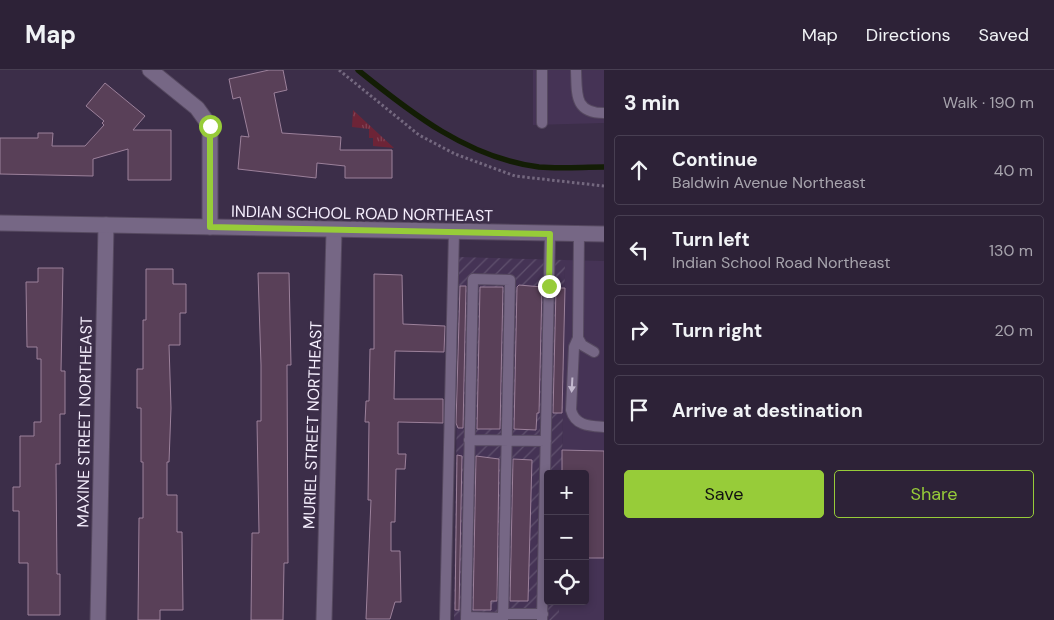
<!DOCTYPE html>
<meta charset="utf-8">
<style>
:root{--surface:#2d2237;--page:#392f42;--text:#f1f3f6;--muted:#a7a4ad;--line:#483f52;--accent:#97cc39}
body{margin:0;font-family:"DM Sans",sans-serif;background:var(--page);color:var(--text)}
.controls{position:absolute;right:15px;bottom:15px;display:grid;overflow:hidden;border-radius:5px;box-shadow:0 2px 8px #0003}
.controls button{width:45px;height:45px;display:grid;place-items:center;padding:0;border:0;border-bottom:1px solid var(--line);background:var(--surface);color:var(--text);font:25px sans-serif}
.stop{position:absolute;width:15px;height:15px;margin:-11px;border:4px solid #97cc39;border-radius:50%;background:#fff}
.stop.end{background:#97cc39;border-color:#fff;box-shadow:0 1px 5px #0008}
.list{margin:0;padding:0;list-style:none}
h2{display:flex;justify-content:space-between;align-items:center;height:65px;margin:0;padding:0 20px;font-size:21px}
h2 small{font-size:16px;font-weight:400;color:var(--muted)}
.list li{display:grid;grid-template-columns:32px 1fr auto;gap:15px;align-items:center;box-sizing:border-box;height:70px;margin:0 10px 10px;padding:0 10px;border:1px solid var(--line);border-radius:5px}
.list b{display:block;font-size:19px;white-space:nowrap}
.list p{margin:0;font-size:16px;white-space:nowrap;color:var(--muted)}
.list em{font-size:16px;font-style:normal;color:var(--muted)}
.actions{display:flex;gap:10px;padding:15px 20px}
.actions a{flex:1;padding:11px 0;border:1px solid var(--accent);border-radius:5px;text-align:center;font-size:18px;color:var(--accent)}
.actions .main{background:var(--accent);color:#111}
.icon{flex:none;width:28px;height:28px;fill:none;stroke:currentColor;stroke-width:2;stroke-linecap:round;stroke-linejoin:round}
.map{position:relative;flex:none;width:604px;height:550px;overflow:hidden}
header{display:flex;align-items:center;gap:30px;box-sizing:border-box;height:70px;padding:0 25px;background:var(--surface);border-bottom:1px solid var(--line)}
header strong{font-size:24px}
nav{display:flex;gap:28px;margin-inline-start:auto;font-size:18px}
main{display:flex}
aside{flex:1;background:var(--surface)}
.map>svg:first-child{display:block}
.built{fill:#453355}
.industrial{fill:url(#industrial-furrows)}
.grass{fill:url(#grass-tufts)}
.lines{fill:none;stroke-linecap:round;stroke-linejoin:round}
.stream{stroke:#131d05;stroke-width:5.5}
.building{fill:#594058;stroke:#9c819b}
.service-casing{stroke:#564960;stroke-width:12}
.minor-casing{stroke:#564960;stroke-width:17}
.tertiary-casing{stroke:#564960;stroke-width:17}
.path{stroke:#74687f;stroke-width:3;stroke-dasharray:2.5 2.5;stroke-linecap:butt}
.service{stroke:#766785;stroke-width:10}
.minor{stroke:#766785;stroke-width:15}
.tertiary{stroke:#766785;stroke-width:15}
.oneway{fill:#c3b9ce}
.route{stroke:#97cc39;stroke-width:6}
.labels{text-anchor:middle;stroke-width:4.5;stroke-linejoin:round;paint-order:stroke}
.street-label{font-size:16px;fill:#f6effe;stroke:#3c2e49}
</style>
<header>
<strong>Map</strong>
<nav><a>Map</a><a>Directions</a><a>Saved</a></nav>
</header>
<main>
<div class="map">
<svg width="604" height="550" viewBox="0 0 604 550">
<defs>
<pattern id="industrial-furrows" width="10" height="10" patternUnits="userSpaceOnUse" patternTransform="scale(1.25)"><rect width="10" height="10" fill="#453355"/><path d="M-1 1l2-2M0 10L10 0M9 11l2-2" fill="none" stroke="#60516e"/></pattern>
<pattern id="grass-tufts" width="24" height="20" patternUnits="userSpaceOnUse" patternTransform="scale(1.25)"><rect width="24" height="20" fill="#6d2437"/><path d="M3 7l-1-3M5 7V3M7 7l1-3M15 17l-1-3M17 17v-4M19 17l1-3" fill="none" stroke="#824455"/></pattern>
</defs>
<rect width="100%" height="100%" fill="#3c2e49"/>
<!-- built -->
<path class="built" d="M533 0H604V53L533 55Z
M565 190 604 191V550H559V531H585V404H562Z"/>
<!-- industrial -->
<path class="industrial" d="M459 187 565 190 562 404H548V531H559V550H454Z"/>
<!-- grass -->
<path class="grass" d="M353 40 394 78 373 76V68H369V59L352 57Z"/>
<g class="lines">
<!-- stream -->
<path class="stream" d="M358 0C411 43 468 88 539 97 560 99 582 97 604 97"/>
</g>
<!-- building -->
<path class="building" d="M269 0H283L287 20 274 23 282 63 341 67 340 80H392V108H345V96L317 93 316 108 238 99 241 66 249 67 240 27 233 29 229 9Z
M105 13 145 46 133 60H171V110H128V79L93 89V106L0 104V68H38V63H53L52 76H85L104 55 102 53 104 51 86 36Z
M38 198H63L61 301H65V344H60V394H56L57 504H60V545H28V493H19V441H13V417H20V366H34V352H41V289H37V277H27L26 212H38Z
M146 199H173V214H186V243H180V275H169L171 338 169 392H167V425H177V462H182L183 540H160V550H138L139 448H143V392H141V338H137V299H143V250H146Z
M258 203H289L291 295H287L288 493H284L283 550H251L252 463H259L257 351H261V295Z
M374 204 402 205 403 254 445 256 444 282 395 281 394 329H443V353L398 352V384H406L405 399H396L395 452H391V481H400L401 532H395L390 549H366L371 430H368L369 352H365L366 331H369L370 279H374Z
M519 215 542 217 539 343H537L536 360 514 359 517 217Z
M460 216H466L463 358H458L456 353Z
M480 217H503L500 359H477Z
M556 218H565L562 343H553Z
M562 380 604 381V488H585V404H562Z
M457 385 462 386 459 540H455Z
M476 386 499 389 497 531H491V540H473Z
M513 389 532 390 528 531H510Z"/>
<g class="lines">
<defs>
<path id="service" d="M542 0V53
M576 0C577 24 574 43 604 43
M579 164 578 268 574 277 571 340C575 356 590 356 604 357
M578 268 582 275 594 282
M469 370 546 371
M503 544H543
M466 547 503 548
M445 550 454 162
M466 550 473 209 510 210 503 550
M542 550 550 164"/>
<path id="minor" d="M150 0 197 38 210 56V157
M98 550 106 155
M324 550 334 161"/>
<path id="tertiary" d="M0 153 604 164"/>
</defs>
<!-- service casing -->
<use href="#service" class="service-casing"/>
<!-- minor casing -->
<use href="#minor" class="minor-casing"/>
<!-- tertiary casing -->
<use href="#tertiary" class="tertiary-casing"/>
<!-- path -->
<path class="path" d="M339 0 419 65 455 84 515 106 604 116"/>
<!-- service -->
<use href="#service" class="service"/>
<!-- minor -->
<use href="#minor" class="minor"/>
<!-- tertiary -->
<use href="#tertiary" class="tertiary"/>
</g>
<!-- one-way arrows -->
<defs><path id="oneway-solid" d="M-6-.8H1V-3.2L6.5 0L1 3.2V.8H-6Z" transform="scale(1.25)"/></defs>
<use class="oneway" href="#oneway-solid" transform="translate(572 315) rotate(93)"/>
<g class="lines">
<!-- route -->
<path class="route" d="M210 56V157L550 164 549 216"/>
</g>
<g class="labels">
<!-- street labels -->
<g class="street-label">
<text transform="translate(362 143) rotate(1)" y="6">INDIAN SCHOOL ROAD NORTHEAST</text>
<text transform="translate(84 352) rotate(-89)" y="6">MAXINE STREET NORTHEAST</text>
<text transform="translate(312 355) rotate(-88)" y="6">MURIEL STREET NORTHEAST</text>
</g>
</g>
</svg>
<div class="controls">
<button>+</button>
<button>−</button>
<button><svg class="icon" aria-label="locate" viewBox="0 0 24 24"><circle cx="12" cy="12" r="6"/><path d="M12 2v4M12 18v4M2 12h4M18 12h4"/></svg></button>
</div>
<div class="stop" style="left:210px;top:56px"></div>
<div class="stop end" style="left:549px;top:216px"></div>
</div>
<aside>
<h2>3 min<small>Walk · 190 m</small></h2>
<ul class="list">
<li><svg class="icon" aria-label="ahead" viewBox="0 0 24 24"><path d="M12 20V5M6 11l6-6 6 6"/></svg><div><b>Continue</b><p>Baldwin Avenue Northeast</p></div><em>40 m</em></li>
<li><svg class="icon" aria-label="left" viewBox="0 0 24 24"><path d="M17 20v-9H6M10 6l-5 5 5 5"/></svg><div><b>Turn left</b><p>Indian School Road Northeast</p></div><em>130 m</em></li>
<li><svg class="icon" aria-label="right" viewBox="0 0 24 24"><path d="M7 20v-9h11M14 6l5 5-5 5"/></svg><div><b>Turn right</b></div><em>20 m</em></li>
<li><svg class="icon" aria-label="arrive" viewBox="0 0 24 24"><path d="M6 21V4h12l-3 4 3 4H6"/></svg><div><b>Arrive at destination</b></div></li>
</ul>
<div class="actions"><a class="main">Save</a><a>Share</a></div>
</aside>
</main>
